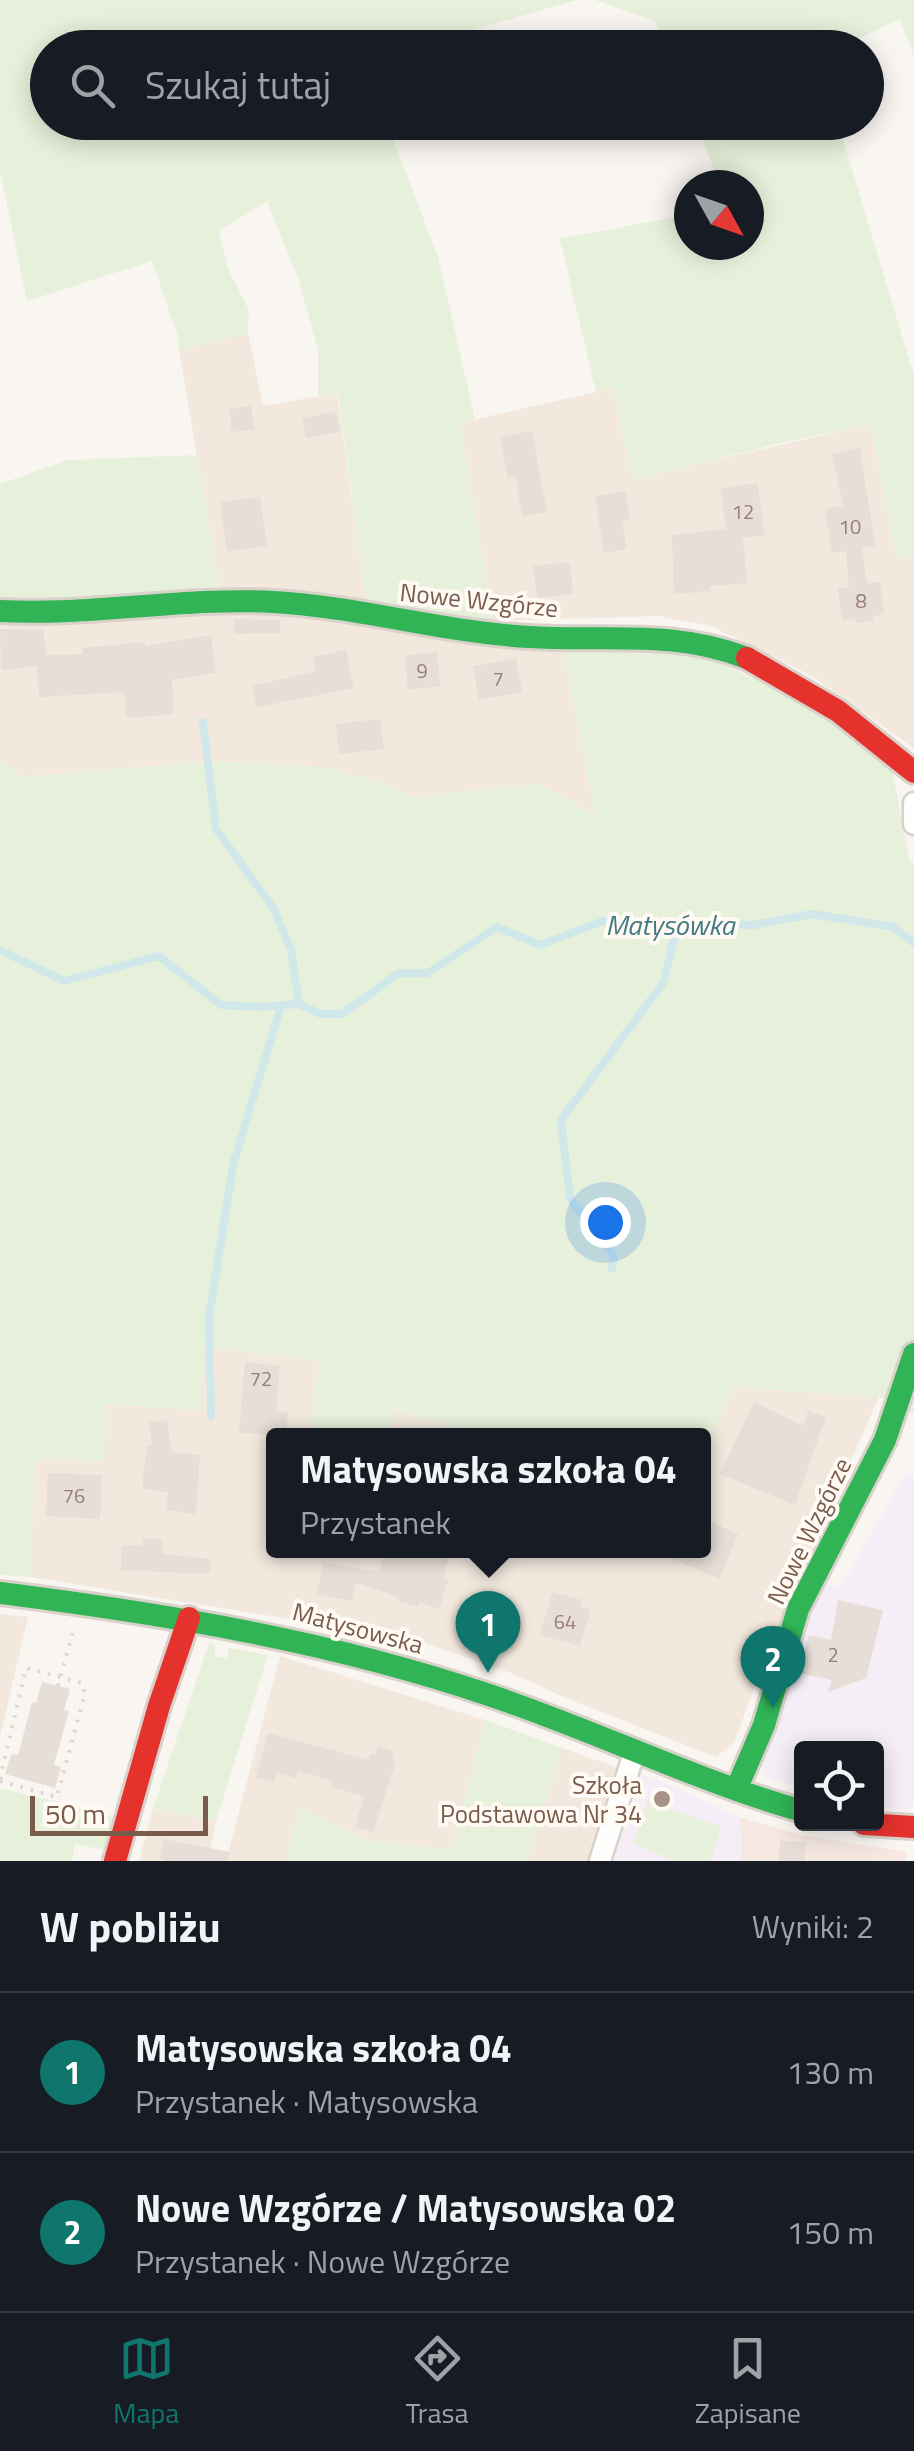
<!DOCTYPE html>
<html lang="pl">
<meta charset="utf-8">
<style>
:root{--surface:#171b24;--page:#20242c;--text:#f1f3f6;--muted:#9ea1a6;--line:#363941;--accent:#0f766e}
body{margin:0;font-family:"Titillium Web",sans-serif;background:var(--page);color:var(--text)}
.controls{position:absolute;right:30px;bottom:30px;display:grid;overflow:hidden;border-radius:10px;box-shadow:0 5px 25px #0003}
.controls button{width:90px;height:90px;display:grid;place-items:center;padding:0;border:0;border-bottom:2px solid var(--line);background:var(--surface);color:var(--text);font:50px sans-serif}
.compass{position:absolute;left:674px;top:170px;width:90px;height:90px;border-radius:50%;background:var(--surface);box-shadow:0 5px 25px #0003;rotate:130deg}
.scale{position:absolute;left:30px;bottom:25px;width:178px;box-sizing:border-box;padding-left:10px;border:5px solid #7a5c4d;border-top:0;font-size:28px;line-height:35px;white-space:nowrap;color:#7a5c4d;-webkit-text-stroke:8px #fffaf3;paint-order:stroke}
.you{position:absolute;left:605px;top:1222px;width:35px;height:35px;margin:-25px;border:8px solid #fff;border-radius:50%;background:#1a73e8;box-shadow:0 0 0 15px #1a73e833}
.badge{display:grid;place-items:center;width:65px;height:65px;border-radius:50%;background:var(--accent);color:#fff;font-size:32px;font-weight:700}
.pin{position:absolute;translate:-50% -82px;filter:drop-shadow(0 2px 5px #0008)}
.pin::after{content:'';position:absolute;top:52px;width:35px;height:30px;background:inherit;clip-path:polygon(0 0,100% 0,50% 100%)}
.popup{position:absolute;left:266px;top:1428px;width:445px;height:130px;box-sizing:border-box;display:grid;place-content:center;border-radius:10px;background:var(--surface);filter:drop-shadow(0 2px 8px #0005);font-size:32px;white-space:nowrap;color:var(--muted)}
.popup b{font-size:38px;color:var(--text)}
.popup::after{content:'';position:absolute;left:50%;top:100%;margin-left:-20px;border:20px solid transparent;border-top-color:var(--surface)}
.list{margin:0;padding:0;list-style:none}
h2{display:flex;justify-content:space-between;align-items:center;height:130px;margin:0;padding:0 40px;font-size:42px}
h2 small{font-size:32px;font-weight:400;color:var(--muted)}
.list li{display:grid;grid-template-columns:65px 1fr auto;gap:30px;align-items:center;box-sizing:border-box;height:160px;padding:0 40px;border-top:2px solid var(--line)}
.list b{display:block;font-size:38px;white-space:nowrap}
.list p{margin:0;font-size:32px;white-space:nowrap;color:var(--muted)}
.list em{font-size:32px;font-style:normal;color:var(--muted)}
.icon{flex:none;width:55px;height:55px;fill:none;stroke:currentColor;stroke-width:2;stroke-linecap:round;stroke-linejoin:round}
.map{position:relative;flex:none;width:914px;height:1861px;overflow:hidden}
.search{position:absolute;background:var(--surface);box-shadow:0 5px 25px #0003;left:30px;right:30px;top:30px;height:110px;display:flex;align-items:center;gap:25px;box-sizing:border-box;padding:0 35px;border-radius:55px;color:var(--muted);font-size:38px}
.sheet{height:450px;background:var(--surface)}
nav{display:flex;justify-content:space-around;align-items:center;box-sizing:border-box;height:140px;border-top:2px solid var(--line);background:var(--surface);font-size:28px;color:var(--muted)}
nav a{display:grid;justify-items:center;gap:5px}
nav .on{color:var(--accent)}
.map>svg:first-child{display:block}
.residential{fill:#f2e8de}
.commercial{fill:#f6e8e1}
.education{fill:#f6eef6}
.green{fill:#e7f0db}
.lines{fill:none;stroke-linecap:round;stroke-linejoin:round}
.stream{stroke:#d0e8ea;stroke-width:8}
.building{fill:#e6ded7}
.street-casing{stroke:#d7d1cb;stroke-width:25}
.fast-casing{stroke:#d9d2cb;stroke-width:28}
.jam-casing{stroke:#d9d2cb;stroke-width:28}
.path{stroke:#dcd5d0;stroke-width:4;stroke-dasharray:2.5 8;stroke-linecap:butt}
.street{stroke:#fefefd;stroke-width:20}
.fast{stroke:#30b455;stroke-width:22}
.jam{stroke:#e5322d;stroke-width:22}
.poi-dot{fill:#a69286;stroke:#fffaf3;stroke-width:4}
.labels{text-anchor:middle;stroke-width:8;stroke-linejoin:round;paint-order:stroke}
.number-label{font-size:20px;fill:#977e72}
.street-label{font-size:25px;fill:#7a5c4d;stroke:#fffaf3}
.poi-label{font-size:25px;fill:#7a5c4d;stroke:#fffaf3;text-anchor:end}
.water-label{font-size:28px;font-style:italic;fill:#437c86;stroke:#fffaf3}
</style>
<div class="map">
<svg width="914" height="1861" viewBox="0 0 914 1861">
<rect width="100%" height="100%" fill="#f9f5f0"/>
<!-- residential -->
<path class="residential" d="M248 333 263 406 337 393 366 600 220 591 179 350Z
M613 388 633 479 871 424 897 559 914 556V748L812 676 711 626 658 616 493 621 460 423Z
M290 609 452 642 563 648 596 816 539 784 415 797 386 784 215 761 22 777 0 761V622Z
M200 1347 320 1360 308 1435 273 1436V1550H703V1463L733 1387 879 1397 773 1636 734 1743 716 1757 573 1701 511 1673 414 1639 30 1577 35 1459 105 1404Z
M395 1410 487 1435 390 1436Z
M0 1614 28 1617 0 1737Z
M280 1656 485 1720 452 1850 366 1840 299 1808 286 1861H226Z
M562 1748 619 1768 593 1861H527Z
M153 1809 216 1821 208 1861H139Z"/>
<!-- commercial -->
<path class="commercial" d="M740 1817 801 1835 906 1852 905 1861H741Z"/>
<!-- education -->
<path class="education" d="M905 1474 914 1476V1801L911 1810 877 1806 876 1748H802L801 1789 761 1774 794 1637 822 1582 840 1588Z
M639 1772 740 1817 741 1861H606L630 1781Z"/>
<!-- green -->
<path class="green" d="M0 0H577L412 47 48 48V122L387 123 438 257 475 419 460 423 493 621 366 600 338 393 318 396V351L299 280 267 201 219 231 228 269 249 310 248 333 179 350 178 337 152 261 27 301 0 171Z
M595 0H914V57L900 19 841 47H666L655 21Z
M696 123H838L914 376V556L897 560 871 424 781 443 633 480 613 388 596 392 560 239 689 214V245H749V185H720Z
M197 455 220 591 94 598 0 597V484L68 460Z
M563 648 679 649 708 657 812 706 892 769 909 860 914 863V1414L879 1397 733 1387 703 1463V1436L487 1435 395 1410 390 1435H308L320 1360 201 1347 202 1411 106 1404 105 1461 35 1459 30 1577 0 1575V761L22 777 215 761 326 767 386 784 416 797 539 784 595 815Z
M209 1643 215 1645V1656L227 1658 229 1648 268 1655 216 1821 153 1809Z
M485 1720 562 1748 527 1861H286L298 1807 366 1840 452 1850Z
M0 1788 118 1817 105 1850 75 1844 72 1861H0Z
M648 1801 722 1827 710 1861H675L633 1844Z"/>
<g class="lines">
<!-- stream -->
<path class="stream" d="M203 722 216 829 274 909 291 950 299 1004
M0 950 64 981 159 956 221 1005 261 1007 299 1004 321 1014H342L399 973H428L497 927 540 945 603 921 754 925 812 914 893 927 914 943
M612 1269 614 1256 570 1199 561 1120 664 982 677 923
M211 1416 209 1316 234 1161 281 1006"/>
</g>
<!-- building -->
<path class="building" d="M251 406 254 429 232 432 229 409Z
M336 412 340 432 306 438 302 418Z
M532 431 547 512 522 516 516 477 508 479 500 437Z
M860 448 875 546 862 548 867 583 880 582 884 614 873 616 874 621 856 623 855 619 842 621 838 589 849 587 846 551 832 553 825 509 843 506 832 454Z
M757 483 765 535 743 538 747 583 710 586V591L674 594 672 535 726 529 721 489Z
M626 491 630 520 622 521 627 549 604 553 595 496Z
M260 497 267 546 227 551 220 502Z
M570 562 573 594 537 598 533 566Z
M234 619 280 620V633L234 634Z
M0 629 43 630 46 655 83 654 82 648 145 642 146 646 211 635 216 673 172 680 174 714 126 718 124 692 39 697 37 666 1 670Z
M346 650 354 688 257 707 252 686 316 671 313 657Z
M437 652 440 686 408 690 405 655Z
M516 658 522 692 479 700 473 666Z
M380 719 384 749 339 754 336 724Z
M245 1362 280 1366 276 1410 288 1412 286 1436 239 1433Z
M754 1402 803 1426 808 1411 826 1417 795 1505 720 1474Z
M167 1420 172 1452 200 1455 196 1514 166 1510 168 1492 142 1489 147 1445H152L149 1422Z
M48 1473 102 1475 100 1519 46 1516Z
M703 1523 711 1526 713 1523 738 1534 719 1579 654 1550H703Z
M143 1538 163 1540 162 1554 211 1559 210 1574 121 1570 122 1545 143 1546Z
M386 1550H451L443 1579 448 1580 439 1609 420 1602 418 1607 398 1601 399 1597 356 1583 352 1601 317 1594 323 1562 379 1572Z
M552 1592 582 1600 580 1606 591 1610 580 1646 540 1635Z
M838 1600 883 1610 866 1678 828 1692 832 1680 798 1673 809 1635 831 1640Z
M42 1682 70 1689 64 1710 69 1711 54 1765 61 1767 55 1788 5 1774 11 1754 18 1755 32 1702 36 1703Z
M268 1733 369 1760 370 1754 376 1755 378 1746 394 1751 392 1760 396 1761 373 1832 355 1827 364 1796 331 1787 333 1781 298 1771 296 1778 277 1773 274 1782 256 1777Z
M164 1839 229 1852 228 1861H165L160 1858Z
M780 1841 806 1842 805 1861H779Z"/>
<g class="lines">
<defs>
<path id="street" d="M914 803V824
M600 1861 635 1750"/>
<path id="fast" d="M0 611C91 616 182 597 273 602 360 607 443 632 529 637 608 642 671 629 747 658
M0 1593C166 1614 330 1641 489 1695 594 1730 697 1781 802 1811
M736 1790 764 1725 798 1609 885 1440 914 1354"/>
<path id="jam" d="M747 658 838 711 914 772
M864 1824 914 1827
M115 1861 159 1706 189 1618"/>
</defs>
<!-- street casing -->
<use href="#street" class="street-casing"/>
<!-- fast casing -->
<use href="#fast" class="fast-casing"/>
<!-- jam casing -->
<use href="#jam" class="jam-casing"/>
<!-- path -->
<path class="path" d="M58 1686 74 1628
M0 1779 26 1668 82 1683 85 1693 57 1797 0 1781"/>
<!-- street -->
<use href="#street" class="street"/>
<!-- fast -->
<use href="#fast" class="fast"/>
<!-- jam -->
<use href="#jam" class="jam"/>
</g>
<!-- markers -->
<circle class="poi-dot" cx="662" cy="1799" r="10"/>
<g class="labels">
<!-- number labels -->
<g class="number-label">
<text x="743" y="519">12</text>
<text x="850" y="534">10</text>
<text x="861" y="608">8</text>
<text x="422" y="678">9</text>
<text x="498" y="686">7</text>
<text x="261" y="1386">72</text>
<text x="74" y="1503">76</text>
<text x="565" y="1629">64</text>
<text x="833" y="1662">2</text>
</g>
<!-- street labels -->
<g class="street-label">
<text transform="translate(479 600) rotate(6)" y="9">Nowe Wzgórze</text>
<text transform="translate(809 1531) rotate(-64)" y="9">Nowe Wzgórze</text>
<text transform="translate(358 1628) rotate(15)" y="9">Matysowska</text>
</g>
<!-- poi labels -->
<g class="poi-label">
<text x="642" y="1794">Szkoła<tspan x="642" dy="29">Podstawowa Nr 34</tspan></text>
</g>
<!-- water labels -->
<g class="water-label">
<text x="670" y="935">Matysówka</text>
</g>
</g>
</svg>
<div class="controls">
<button><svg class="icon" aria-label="locate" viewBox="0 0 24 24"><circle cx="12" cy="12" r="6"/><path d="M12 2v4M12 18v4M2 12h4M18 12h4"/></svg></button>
</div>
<svg class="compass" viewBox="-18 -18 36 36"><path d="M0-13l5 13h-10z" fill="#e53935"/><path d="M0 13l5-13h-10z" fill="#9ea1a6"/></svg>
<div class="scale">50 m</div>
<div class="you"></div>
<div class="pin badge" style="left:488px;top:1673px">1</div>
<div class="popup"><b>Matysowska szkoła 04</b>Przystanek</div>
<div class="pin badge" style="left:773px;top:1708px">2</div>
<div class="search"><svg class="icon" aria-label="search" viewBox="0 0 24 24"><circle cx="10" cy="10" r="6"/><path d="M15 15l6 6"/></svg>Szukaj tutaj</div>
</div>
<section class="sheet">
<h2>W pobliżu<small>Wyniki: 2</small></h2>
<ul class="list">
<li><span class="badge">1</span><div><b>Matysowska szkoła 04</b><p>Przystanek · Matysowska</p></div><em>130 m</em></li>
<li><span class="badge">2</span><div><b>Nowe Wzgórze / Matysowska 02</b><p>Przystanek · Nowe Wzgórze</p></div><em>150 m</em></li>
</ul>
</section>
<nav>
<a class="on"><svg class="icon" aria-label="map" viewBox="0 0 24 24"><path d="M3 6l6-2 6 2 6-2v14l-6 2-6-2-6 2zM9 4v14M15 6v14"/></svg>Mapa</a>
<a><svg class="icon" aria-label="directions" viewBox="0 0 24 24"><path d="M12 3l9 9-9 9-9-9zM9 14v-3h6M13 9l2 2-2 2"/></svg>Trasa</a>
<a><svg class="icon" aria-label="saved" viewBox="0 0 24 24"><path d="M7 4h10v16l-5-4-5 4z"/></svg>Zapisane</a>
</nav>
